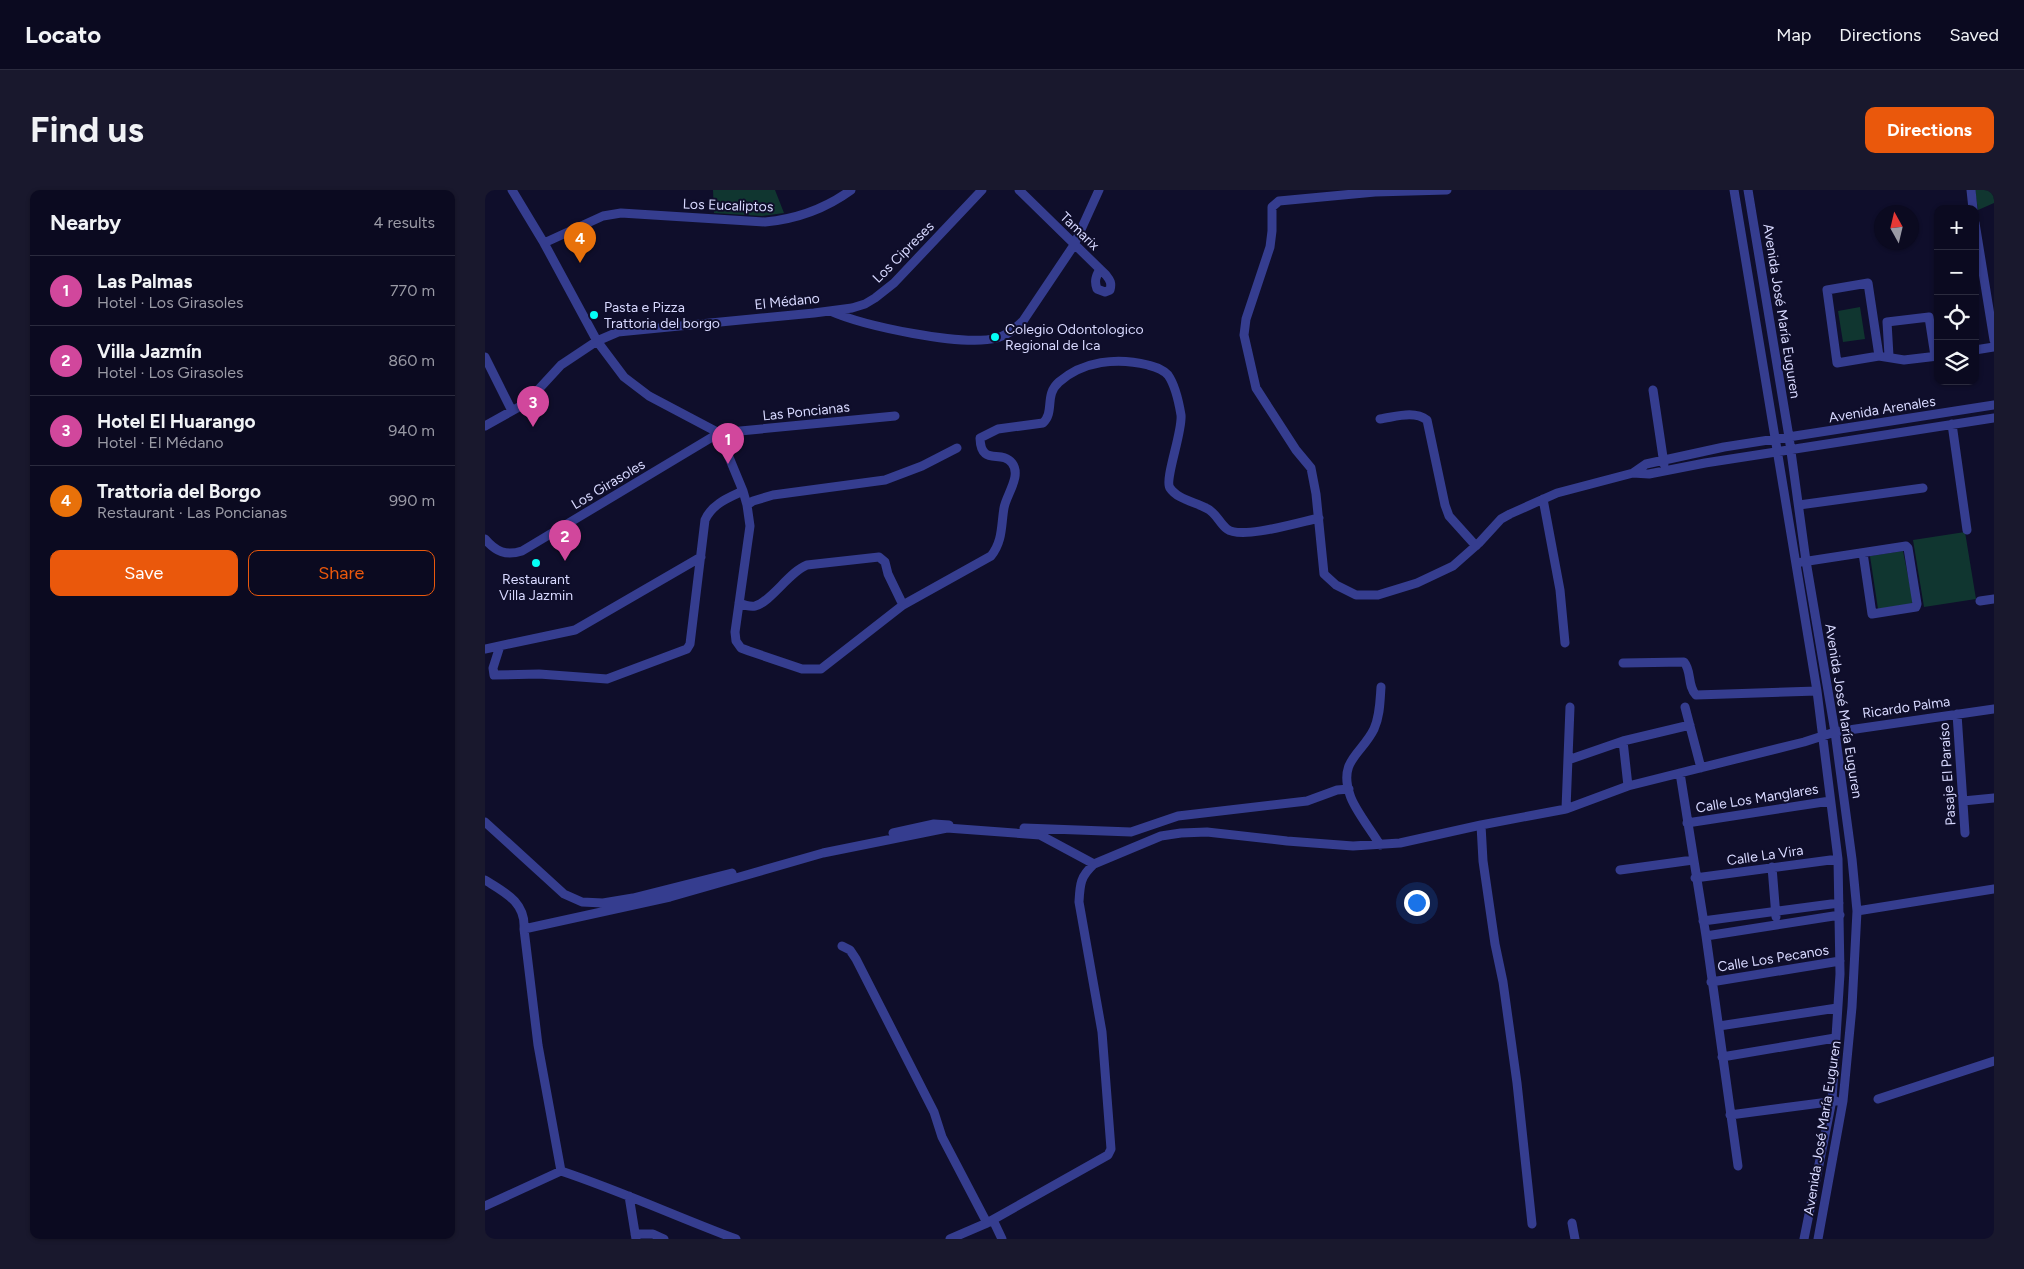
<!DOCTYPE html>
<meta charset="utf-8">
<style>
:root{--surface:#0b0a20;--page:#19182d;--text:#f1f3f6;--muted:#9a9aa5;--line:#2b2b3e;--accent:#ea580c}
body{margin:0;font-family:Figtree,sans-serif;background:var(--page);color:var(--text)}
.controls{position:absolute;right:15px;top:15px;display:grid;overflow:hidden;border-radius:10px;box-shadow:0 1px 4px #0004}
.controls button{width:45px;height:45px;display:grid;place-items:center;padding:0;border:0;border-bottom:1px solid var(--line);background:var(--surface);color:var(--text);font:25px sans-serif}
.compass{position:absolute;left:1389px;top:15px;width:45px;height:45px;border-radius:50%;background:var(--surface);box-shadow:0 1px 4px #0004;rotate:352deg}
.you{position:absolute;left:931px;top:712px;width:18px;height:18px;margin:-12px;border:4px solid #fff;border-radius:50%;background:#1a73e8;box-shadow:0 0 0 8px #1a73e833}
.badge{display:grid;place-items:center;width:32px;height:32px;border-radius:50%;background:var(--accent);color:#fff;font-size:16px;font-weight:700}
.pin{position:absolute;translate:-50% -41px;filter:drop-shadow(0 1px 2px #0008)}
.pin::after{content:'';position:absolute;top:26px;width:18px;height:15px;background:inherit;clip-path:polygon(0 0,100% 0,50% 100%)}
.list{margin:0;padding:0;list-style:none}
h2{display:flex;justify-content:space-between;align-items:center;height:65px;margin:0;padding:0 20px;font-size:21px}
h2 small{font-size:16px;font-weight:400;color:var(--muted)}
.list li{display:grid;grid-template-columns:32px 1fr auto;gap:15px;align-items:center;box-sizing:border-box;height:70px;padding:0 20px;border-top:1px solid var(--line)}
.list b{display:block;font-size:19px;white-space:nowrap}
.list p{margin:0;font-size:16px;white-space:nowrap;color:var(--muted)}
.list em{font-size:16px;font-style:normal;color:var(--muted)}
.actions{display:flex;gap:10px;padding:15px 20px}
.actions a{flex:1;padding:11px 0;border:1px solid var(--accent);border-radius:10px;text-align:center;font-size:18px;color:var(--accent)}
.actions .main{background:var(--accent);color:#fff}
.icon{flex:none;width:28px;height:28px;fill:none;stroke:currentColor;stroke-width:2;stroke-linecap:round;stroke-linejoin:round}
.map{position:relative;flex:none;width:1509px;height:1049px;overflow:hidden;border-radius:10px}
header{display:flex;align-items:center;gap:30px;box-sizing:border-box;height:70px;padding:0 25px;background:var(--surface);border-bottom:1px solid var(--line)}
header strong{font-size:24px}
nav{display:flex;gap:28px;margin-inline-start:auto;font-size:18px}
.intro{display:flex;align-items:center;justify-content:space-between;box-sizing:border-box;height:120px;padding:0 30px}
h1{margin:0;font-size:35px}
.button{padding:12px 22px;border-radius:10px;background:var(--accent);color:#fff;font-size:18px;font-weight:700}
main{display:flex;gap:30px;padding:0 30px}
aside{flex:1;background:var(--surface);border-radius:10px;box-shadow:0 1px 4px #0004}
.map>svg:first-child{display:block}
.green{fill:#103630}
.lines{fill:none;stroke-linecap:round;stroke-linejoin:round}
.minor{stroke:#353d8f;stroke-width:9}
.poi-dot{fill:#04fff6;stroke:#0f0e2b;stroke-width:2}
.labels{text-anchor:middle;stroke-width:4;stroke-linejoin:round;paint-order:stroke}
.street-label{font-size:14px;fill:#d8d9ff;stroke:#0f0e2b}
.poi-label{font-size:14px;fill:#d8d9ff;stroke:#0f0e2b;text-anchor:start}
</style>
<header>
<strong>Locato</strong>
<nav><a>Map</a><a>Directions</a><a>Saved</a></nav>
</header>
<div class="intro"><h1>Find us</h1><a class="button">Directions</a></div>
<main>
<aside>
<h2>Nearby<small>4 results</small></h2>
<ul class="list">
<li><span class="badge" style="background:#d1479c">1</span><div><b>Las Palmas</b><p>Hotel · Los Girasoles</p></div><em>770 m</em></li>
<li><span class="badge" style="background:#d1479c">2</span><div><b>Villa Jazmín</b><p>Hotel · Los Girasoles</p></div><em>860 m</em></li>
<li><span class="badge" style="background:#d1479c">3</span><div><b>Hotel El Huarango</b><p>Hotel · El Médano</p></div><em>940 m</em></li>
<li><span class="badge" style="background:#e8710a">4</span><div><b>Trattoria del Borgo</b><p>Restaurant · Las Poncianas</p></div><em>990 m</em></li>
</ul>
<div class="actions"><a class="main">Save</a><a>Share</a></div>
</aside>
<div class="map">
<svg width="1509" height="1049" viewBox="0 0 1509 1049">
<rect width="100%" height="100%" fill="#0f0e2b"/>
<!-- green -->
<path class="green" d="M228 0H290L299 23 277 26 229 23Z
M1490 0H1509V13L1493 20Z
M1375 117 1380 149 1358 152 1353 121Z
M1480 342 1491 409 1439 417 1428 350Z
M1418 361 1428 411 1426 414 1393 419 1385 366Z"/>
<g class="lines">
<!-- minor -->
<path class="minor" d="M27 0 59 53 112 151 139 187 164 206 234 243 410 226
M534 0 621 85C625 90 627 93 625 100L620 102 612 99C609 91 611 86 615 79
M962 0 890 2 794 11 787 17V41L785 57 761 129 759 145 771 198 811 260 826 278 831 304 839 384 851 395 871 405H893L932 393 968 376 994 353 1016 329 1025 324 1072 303 1148 283 1161 274 1239 257 1509 215
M1249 0 1332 501 1353 669 1355 784 1347 910 1319 1049
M1263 0 1304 247 1321 371 1350 542 1367 669 1372 721 1367 817 1358 911 1333 1049
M1486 0 1488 19
M1490 33 1509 150
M59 53 118 26 136 23 280 32C311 29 340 19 366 0
M345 121C379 136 477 157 512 148 523 145 530 139 538 131L589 55 614 0
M1490 160 1509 157
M1394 166 1383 93 1342 100 1352 173 1394 166 1419 170 1453 166
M1404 166 1402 132 1444 127 1450 166
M0 167 27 221
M1168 200 1179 274
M895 229C910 227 929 220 942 230L960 315 964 326 991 356
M1467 234 1482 340
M0 236 41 213 76 175 112 151 133 142 329 123 367 118 380 114 390 108 409 93 497 0
M1148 283 1164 284 1220 273 1509 228
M1058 309 1075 400 1080 453
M262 315 268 311 288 305 400 290 437 276 472 258
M1314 315 1438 298
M0 349C11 362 21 366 37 361L234 243 258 301 262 315 265 336 250 442 251 451 256 458 264 461 317 479H336L418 415 506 366C518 351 516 335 519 318 521 305 537 286 527 273 516 259 496 277 495 248L513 239 558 233C570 222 559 205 574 192 598 171 632 167 663 175 670 177 678 179 683 185 690 195 694 213 696 225 698 241 679 290 685 298 692 309 710 312 721 318 731 322 734 333 742 339 756 350 815 332 834 328
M1317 372 1421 356 1423 358 1432 414 1431 417 1387 424 1378 363
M1495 411 1509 409
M254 413C259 415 264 417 270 416 285 413 305 381 322 375L394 367 400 372 403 384 418 415
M15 456 8 478 9 485 54 484 122 489 202 459 205 454 220 330C227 314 243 308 258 301
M0 459 90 440 216 367
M1138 473 1199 472C1207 481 1202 496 1211 505L1332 501
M1200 517 1216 578
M1472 524 1480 643
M1138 551 1143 596
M1083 570 1138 551 1205 535
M1195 583 1221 746 1253 976
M1478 611 1509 608
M1081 619 1085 517
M0 632 79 704 97 712 118 713 148 708 247 683
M1202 633 1345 611
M996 635 998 671 1010 754 1018 792 1032 893 1047 1034
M539 638 646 642 693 626 822 611 852 600 864 599
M408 643 449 634 464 635
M895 655C887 641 869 619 865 605 853 570 877 564 889 539 895 526 895 511 896 497
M1287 677 1291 727
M1135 680 1208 670
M1210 688 1353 669
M0 690C19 702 41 712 39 739L185 707 338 663 462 638 555 645 609 674 676 646 696 643 722 642 802 651 868 656 915 653 996 635 1081 619 1143 596 1319 552 1350 542 1509 519
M1372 721 1509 699
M1218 731 1354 713
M39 739 53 855 76 981C136 1001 192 1027 251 1049
M1221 746 1355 725
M357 756 365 760 371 769 449 922 457 947 502 1033 465 1049
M1226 792 1355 771
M1234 836 1352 818
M1237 867 1350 848
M1393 909 1509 871
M1245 925 1351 911
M144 1006 151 1049
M0 1016 76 981
M508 1030 517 1049
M502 1033 623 965 626 959 617 842 594 712C595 694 595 687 609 674
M1087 1033 1090 1049
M150 1044H168L179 1049"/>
</g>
<!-- markers -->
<g class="poi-dot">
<circle cx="109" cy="125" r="5"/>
<circle cx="510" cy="147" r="5"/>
<circle cx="51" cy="373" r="5"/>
</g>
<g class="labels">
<!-- street labels -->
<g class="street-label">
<text transform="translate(243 15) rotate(2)" y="5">Los Eucaliptos</text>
<text transform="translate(595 41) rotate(44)" y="5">Tamarix</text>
<text transform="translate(418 62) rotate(-45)" y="5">Los Cipreses</text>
<text transform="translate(302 111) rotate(-6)" y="5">El Médano</text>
<text transform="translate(1297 121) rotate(81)" y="5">Avenida José María Euguren</text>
<text transform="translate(1397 219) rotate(-9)" y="5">Avenida Arenales</text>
<text transform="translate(321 221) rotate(-6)" y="5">Las Poncianas</text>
<text transform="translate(123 294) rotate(-31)" y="5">Los Girasoles</text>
<text transform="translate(1421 517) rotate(-8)" y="5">Ricardo Palma</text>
<text transform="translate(1359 521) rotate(81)" y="5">Avenida José María Euguren</text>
<text transform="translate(1462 584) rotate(-94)" y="5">Pasaje El Paraíso</text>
<text transform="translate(1272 608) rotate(-9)" y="5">Calle Los Manglares</text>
<text transform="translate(1280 665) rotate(-8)" y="5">Calle La Vira</text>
<text transform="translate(1288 768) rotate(-9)" y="5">Calle Los Pecanos</text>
<text transform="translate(1337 938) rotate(-81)" y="5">Avenida José María Euguren</text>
</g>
<!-- poi labels -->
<g class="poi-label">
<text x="119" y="122">Pasta e Pizza<tspan x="119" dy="16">Trattoria del borgo</tspan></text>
<text x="520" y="144">Colegio Odontologico<tspan x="520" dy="16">Regional de Ica</tspan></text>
<text x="51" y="394" text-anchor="middle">Restaurant<tspan x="51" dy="16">Villa Jazmin</tspan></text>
</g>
</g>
</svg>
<div class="controls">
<button>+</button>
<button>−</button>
<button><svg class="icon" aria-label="locate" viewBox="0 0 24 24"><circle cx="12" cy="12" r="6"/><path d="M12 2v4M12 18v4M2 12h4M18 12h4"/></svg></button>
<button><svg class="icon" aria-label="layers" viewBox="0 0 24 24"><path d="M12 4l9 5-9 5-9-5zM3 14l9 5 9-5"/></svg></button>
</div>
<svg class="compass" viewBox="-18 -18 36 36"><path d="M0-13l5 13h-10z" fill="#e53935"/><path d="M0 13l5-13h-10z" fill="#9a9aa5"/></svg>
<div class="you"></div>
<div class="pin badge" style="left:243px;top:274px;background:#d1479c">1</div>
<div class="pin badge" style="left:80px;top:371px;background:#d1479c">2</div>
<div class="pin badge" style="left:48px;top:237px;background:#d1479c">3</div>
<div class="pin badge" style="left:95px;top:73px;background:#e8710a">4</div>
</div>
</main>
